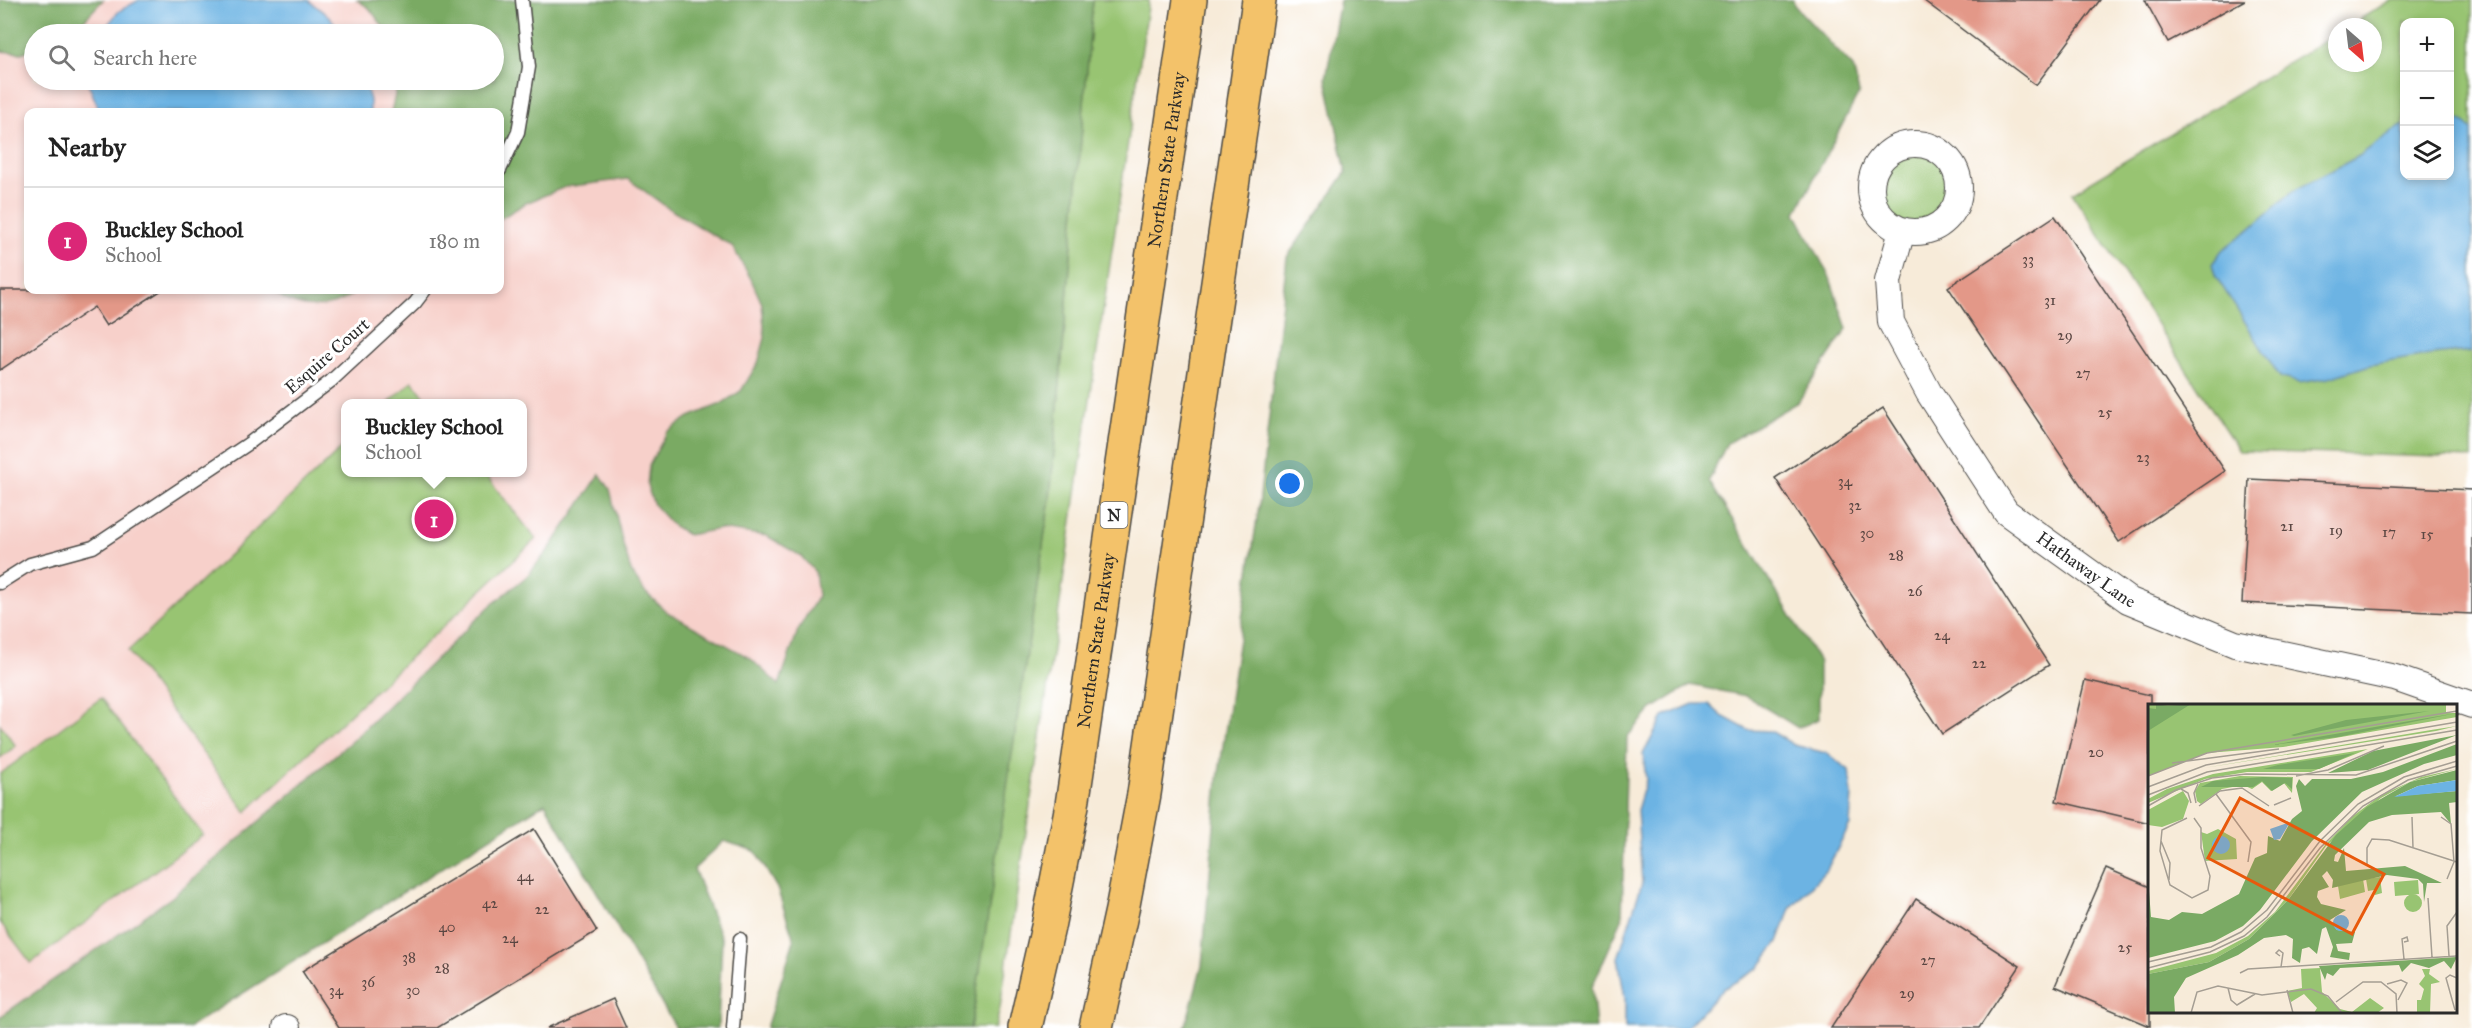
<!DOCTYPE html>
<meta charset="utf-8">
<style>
:root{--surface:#fff;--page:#f2f2f2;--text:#222;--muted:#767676;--line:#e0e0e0;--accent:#db2777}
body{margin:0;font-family:"IM FELL Great Primer",serif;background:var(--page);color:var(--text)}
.controls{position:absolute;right:18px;top:18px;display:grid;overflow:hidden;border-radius:12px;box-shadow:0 3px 9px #0003}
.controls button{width:54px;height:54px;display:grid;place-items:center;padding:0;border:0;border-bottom:2px solid var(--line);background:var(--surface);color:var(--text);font:30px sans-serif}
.compass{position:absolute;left:2328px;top:18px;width:54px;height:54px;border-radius:50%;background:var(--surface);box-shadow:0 3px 9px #0003;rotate:152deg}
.you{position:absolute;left:1290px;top:484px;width:21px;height:21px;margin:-15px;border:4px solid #fff;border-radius:50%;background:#1a73e8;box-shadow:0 0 0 9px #1a73e833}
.badge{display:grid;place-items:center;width:39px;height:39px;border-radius:50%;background:var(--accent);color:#fff;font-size:20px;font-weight:700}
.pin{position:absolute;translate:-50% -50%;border:3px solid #fff;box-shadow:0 2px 6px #0006}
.popup{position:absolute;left:341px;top:399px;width:186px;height:78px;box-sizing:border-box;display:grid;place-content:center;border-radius:12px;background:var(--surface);filter:drop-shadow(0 2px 4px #0005);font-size:20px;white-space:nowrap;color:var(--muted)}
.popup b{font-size:22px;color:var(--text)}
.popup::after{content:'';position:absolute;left:50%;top:100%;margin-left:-12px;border:12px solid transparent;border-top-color:var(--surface)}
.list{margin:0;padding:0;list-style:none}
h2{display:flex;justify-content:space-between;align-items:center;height:78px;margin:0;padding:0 24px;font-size:26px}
h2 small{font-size:20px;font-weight:400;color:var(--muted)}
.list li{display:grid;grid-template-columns:39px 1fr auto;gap:18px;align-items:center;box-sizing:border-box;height:108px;padding:0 24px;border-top:2px solid var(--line)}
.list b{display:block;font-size:22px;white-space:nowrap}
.list p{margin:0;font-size:20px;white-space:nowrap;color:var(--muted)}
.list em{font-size:20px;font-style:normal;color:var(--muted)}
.icon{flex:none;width:33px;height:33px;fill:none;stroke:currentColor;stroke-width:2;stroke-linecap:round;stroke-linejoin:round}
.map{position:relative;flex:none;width:2472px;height:1028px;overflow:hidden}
.search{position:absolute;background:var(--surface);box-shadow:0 3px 9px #0003;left:24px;top:24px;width:480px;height:66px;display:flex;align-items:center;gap:15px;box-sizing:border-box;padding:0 21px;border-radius:33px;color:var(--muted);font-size:22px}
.panel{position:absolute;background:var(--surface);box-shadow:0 3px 9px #0003;left:24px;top:108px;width:480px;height:186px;border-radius:12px}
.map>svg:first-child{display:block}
.built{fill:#f7d0ca;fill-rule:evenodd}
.green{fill:#98c472;stroke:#62784e;stroke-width:1.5;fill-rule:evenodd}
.forest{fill:#7aaa64;stroke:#526a48;stroke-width:1.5}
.water{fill:#6cb3e3;stroke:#4c6f87;stroke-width:1.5}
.building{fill:#e39888}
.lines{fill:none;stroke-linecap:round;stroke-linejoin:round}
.lane-casing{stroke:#4a4845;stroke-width:15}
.street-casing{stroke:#4a4845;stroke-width:28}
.highway-casing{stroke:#4a4845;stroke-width:36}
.lane{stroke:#fff;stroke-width:12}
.street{stroke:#fff;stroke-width:26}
.highway{stroke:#f3c26a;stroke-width:33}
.labels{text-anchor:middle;stroke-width:6;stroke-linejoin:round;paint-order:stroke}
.number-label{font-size:15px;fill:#594642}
.shield{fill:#fff;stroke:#6b6b6b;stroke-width:1.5}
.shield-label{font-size:16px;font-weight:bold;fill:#2b2b2b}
.street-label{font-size:18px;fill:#2b2b2b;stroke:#fff}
.inset-road{fill:none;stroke:#a59e93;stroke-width:1.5}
.view{fill:#e8590c;fill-opacity:0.15;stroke:#e8590c;stroke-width:3}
.inset-edge{fill:none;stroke:#2b2b2b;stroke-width:3}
</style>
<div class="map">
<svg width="2472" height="1028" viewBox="0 0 2472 1028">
<rect width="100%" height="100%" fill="#fff"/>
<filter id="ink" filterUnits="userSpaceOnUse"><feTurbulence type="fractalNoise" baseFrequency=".0167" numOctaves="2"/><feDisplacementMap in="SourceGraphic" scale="12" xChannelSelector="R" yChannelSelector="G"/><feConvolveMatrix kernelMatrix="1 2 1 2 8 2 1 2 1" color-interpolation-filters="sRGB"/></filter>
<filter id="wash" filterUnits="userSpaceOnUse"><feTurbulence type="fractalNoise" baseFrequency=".008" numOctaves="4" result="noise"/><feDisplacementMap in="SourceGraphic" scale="24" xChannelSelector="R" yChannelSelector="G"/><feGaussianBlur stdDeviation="1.35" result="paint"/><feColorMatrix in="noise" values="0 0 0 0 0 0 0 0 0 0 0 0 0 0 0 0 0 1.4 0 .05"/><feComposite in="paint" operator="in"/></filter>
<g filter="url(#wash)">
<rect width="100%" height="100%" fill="#f7ebd9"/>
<!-- built -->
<path class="built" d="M0 0H548L628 179 668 208 753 244 859 443 824 715 669 663 188 1028H0ZM34 34H494V80H34ZM28 112H500V290H28ZM346 404H522V472H346Z"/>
<!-- green -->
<path class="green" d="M1093 0H1149L1000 1008 995 1028H970L1050 498Z
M2391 0H2472V458L2239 451 2072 193 2337 33V63H2373V27H2347ZM2404 22H2450V176H2404Z
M1871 188a44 44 0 1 1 88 0a44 44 0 1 1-88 0Z
M412 381 430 403H389Z
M345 445 346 472 484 473 536 539 246 812 128 651Z
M101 698 203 835 31 963 0 922V774Z
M0 724 16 746 0 758Z"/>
<!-- forest -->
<path class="forest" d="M0 0H103L74 31 69 34H34V49L21 53 0 51Z
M357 0H1093L1050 498 975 1003 970 1028H766L794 940 777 888 755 851 724 841 694 869 722 940 718 1028H676L545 803 188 1028H0V1017L172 897 357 736 489 607 527 576 550 548 600 474 610 489 622 540 631 571 644 591 667 612 750 658 779 685 798 630 818 596 815 572 801 556 767 536 720 529 688 535 672 525 654 505 647 486 649 466 667 432 689 417 721 404 741 391 758 363 765 338 762 304 751 279 732 246 668 208 628 179 565 187 526 203 500 219V112H391L395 95 394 80H494V34H389L369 8Z
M1340 0H1793L1794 5 1853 67 1859 93 1796 213 1830 278 1847 329 1798 402 1727 443 1709 481 1819 662V719L1798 728 1746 696 1690 685 1652 709 1627 737 1622 919 1592 987 1596 1028H1185L1202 965 1218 779 1259 505 1287 257 1346 172 1326 78Z
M271 290H358C340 306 315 311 291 302 284 300 277 294 271 290Z"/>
<!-- water -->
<path class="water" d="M139 0H308L330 17 342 34H100L119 11Z
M88 80H364L370 100V112H100L88 83Z
M2450 118 2463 121 2472 130V351L2421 356 2370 365 2329 378 2299 383 2280 377 2215 275 2212 264 2222 250 2251 228 2293 191 2359 156 2393 131 2404 125V176H2450Z
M1693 704H1709L1722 716 1748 730 1771 731 1794 745 1826 753 1849 770 1852 794 1850 825 1827 869 1790 909 1778 942 1758 969 1723 989 1686 1028H1625V999L1618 958 1642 883 1637 810 1646 780 1643 754 1663 717Z"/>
<g id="blocks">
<!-- building -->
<path class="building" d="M1923 0H2100L2036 85Z
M2145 0H2245L2168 42Z
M2055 216 2225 471 2119 542 1948 287Z
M0 290H162L106 326 94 307 0 370Z
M1883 408 2049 665 1942 734 1775 478Z
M2249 479 2472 490V614L2242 603Z
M2085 680 2150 695V823L2056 801Z
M534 829 597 931 437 1028H339L302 971Z
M2106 868 2150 887V1026L2055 986Z
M1916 899 2020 966 1979 1028H1831Z
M613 999 626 1028H547Z"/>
</g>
</g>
<g filter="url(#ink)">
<use href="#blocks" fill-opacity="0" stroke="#4a4845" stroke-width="1.5"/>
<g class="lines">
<defs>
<path id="lane" d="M500 170 518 132 529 67 522 0
M0 583 30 564 93 547 248 444 331 381 415 303 425 290
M733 1028 740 939"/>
<g id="street">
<circle cx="1915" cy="188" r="44"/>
<path id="s1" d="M1902 231 1888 281 1891 322 1929 393 2006 512 2128 600 2235 644 2395 678 2472 705"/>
<path d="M286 1028H287"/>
</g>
<g id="highway">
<path id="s2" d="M1025 1028 1048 927 1072 805 1190 0"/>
<path d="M1096 1028 1122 910 1144 794 1259 0"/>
</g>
</defs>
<!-- lane casing -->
<use href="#lane" class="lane-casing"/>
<!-- street casing -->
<use href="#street" class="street-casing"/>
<!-- highway casing -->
<use href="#highway" class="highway-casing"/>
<!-- lane -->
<use href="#lane" class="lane"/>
<!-- street -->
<use href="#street" class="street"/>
<!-- highway -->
<use href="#highway" class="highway"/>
</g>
</g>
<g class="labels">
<!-- number labels -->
<g class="number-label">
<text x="2028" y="264">33</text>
<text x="2050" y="305">31</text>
<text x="2065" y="340">29</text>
<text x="2083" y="378">27</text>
<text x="2105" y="417">25</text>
<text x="2143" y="462">23</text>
<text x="1845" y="486">34</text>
<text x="1855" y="510">32</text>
<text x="2287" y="531">21</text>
<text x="2336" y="535">19</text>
<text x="2389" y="537">17</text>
<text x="1867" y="538">30</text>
<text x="2427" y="539">15</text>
<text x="1896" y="560">28</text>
<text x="1915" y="596">26</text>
<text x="1942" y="640">24</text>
<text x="1979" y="668">22</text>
<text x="2096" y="757">20</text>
<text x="525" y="881">44</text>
<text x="490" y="908">42</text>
<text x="542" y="914">22</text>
<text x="447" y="932">40</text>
<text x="510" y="943">24</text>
<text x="2125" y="952">25</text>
<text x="409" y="962">38</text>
<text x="1928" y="965">27</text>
<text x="442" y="973">28</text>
<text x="368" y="987">36</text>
<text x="336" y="995">34</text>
<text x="413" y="995">30</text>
<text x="1907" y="998">29</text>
</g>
<!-- shield labels -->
<rect class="shield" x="1100.5" y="502" width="27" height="26" rx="4.5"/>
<g class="shield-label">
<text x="1114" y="521">N</text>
</g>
<!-- street labels -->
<g class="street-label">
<text dy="6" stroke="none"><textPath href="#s2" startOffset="880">Northern State Parkway</textPath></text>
<text transform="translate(327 356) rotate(-41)" y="6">Esquire Court</text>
<text dy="6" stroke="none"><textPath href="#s1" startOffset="414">Hathaway Lane</textPath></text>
<text dy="6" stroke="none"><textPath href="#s2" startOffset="394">Northern State Parkway</textPath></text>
</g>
</g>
<!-- overview -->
<g transform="translate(2148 704)">
<rect width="309" height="309" fill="#f7ebd9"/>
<path d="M0 0H298V9H309V13L135 43 59 49 0 72ZM309 22 288 27 56 64 283 26ZM220 45 163 68H99L57 75 0 99V95L19 85 65 70ZM309 65 262 78 233 94 178 142 140 196 101 235 61 258 0 270V267L68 249 100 232 127 208 177 141 205 112 233 91 273 73ZM92 72 145 73 144 89 135 78 123 87 114 78 104 85 95 81 74 85 53 100 49 97 47 87 52 79ZM35 87 41 97 35 115 14 123 0 121V106ZM70 125 88 135 89 155 57 157 53 128 59 130ZM232 173 234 189 227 191 226 186 220 187 218 175ZM215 175 217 188 192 195 190 182ZM270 176 271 190 247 192 246 178ZM256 199a9 9 0 1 1 18 0a9 9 0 1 1-18 0ZM172 264 174 288 192 305 204 308 222 294 236 304 229 309H166L169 304 156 290 143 298 139 287 154 284 153 265ZM274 265H282L281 270 292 278 283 280 282 309H269V296H273L276 285 271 280 277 272Z" fill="#98c472"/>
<path d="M8 0 20 2 43 0 0 27V4L8 5ZM281 7 146 32 143 31 198 16ZM309 9 190 33 124 41 250 19ZM309 31 220 66 180 69 225 47ZM309 40V51L276 60 214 88 164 137 112 206 95 222 67 237 0 254V174L3 213 21 216 34 208 54 210 91 190 107 154 119 149 120 132 132 137 144 115 154 107 148 82 151 75 157 82 164 75H203L235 68ZM207 49 171 65H115L130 61ZM309 66V76L270 82 248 92 309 87V98L301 99 303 120 293 108 244 111 221 118 187 151 186 157 190 158 196 144 198 167 257 162 294 179H279L276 198 275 180 270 175 239 171 184 184 185 176 179 167 174 172 181 183 170 187 169 193 173 200 198 206 182 216 189 226 207 228 204 239 188 240 190 247 202 249 201 256 182 253 185 243 178 223 174 225 169 250 161 243 154 245 152 259 144 254 145 235 138 231 116 234 90 251 38 274 26 293 27 309H0V270L61 258 101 235 140 196 188 131 219 103 262 78ZM115 73 144 74V85L137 79 124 87 114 77 105 83H53L65 77ZM309 253 303 265 296 257 281 264 263 259 254 268 251 261 192 264 185 272 179 269 177 276 171 262Z" fill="#7aaa64"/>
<path d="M309 76V87L246 93 270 82ZM142 118 132 135 126 136 122 125ZM64 141a9 9 0 1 1 18 0a9 9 0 1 1-18 0ZM185 219a8 8 0 1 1 16 0a8 8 0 1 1-16 0Z" fill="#6cb3e3"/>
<path class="inset-road" d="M24 59 131 45M0 72 59 49 309 7M148 72 180 66 236 42M0 83 58 61 309 18M33 85 40 89 43 99M68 90 103 138 100 158M0 91 59 68 309 26M48 99 46 89 50 80M126 101 143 94M0 102 28 86 64 74 98 70 208 71 309 37M51 102 72 87 94 84 121 102M264 113 265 144M293 113 303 120 306 158 299 175M39 114 14 126 12 147 22 181 44 194 60 186 62 172 53 144V124L46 114M13 137 22 159 21 176M219 162V144L224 135 241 136 309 158M280 194 284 253M256 238 260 237 259 233 254 235 256 255M132 252 128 249 131 246 135 249 133 263M301 252 299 222 309 208M0 258 63 243 93 228 119 206 172 137 210 100 256 73 309 57M0 264 62 248 96 232 119 213 172 144 215 102 260 76 309 62M92 269 100 265 309 252M239 280 253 276 259 279 250 296M80 284 83 296 89 301 107 290M139 286 145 309M188 298 215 278H233L248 290 249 309M307 306 298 274 302 271 309 274M43 309 49 288 70 282 114 291 163 285 180 292 194 309"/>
<path class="view" d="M92 94 236 170 204 230 60 154Z"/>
<rect width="309" height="309" class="inset-edge"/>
</g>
</svg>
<div class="controls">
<button>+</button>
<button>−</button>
<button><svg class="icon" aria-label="layers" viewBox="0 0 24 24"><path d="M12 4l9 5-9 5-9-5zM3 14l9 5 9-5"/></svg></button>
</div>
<svg class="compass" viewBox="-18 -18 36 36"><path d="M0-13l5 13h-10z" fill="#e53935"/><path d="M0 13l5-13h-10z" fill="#767676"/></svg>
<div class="you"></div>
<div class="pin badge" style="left:434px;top:519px">1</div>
<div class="popup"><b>Buckley School</b>School</div>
<div class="search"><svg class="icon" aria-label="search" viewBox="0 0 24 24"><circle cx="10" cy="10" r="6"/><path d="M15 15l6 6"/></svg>Search here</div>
<section class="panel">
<h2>Nearby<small></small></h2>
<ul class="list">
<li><span class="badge">1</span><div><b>Buckley School</b><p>School</p></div><em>180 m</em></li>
</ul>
</section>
</div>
